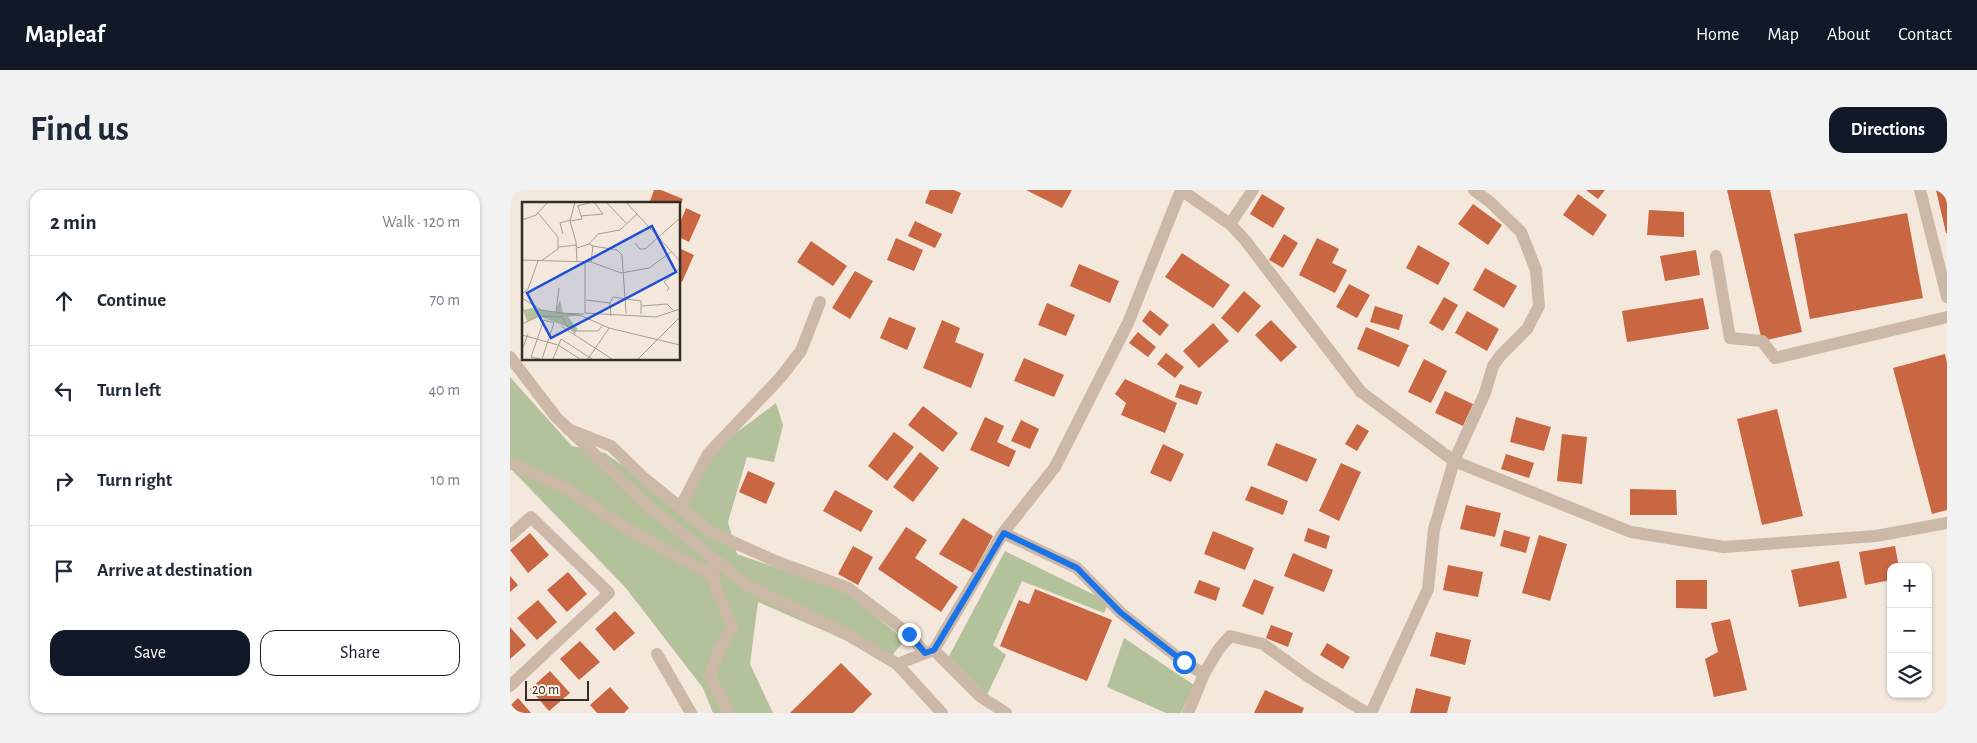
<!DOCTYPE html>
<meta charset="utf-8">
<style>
:root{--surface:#fff;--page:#f2f2f3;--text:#1f2937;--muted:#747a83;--line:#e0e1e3;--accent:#111827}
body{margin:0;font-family:"Alegreya Sans",sans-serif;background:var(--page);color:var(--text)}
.controls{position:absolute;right:15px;bottom:15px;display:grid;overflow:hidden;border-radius:10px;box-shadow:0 1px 4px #0004}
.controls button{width:45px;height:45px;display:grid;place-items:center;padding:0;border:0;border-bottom:1px solid var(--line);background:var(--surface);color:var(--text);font:25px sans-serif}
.scale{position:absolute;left:15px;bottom:12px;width:64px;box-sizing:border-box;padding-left:5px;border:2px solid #372d28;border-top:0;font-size:14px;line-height:18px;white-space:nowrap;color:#372d28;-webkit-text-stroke:4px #faf2e8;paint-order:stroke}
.stop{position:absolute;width:15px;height:15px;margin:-11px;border:4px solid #1a73e8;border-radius:50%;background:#fff}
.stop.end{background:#1a73e8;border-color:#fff;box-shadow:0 1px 5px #0008}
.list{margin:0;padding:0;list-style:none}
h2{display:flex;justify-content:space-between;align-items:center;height:65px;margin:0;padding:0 20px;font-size:21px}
h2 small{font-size:16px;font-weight:400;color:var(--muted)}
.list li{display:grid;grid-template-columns:32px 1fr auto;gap:15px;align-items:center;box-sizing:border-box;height:90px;padding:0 20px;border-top:1px solid var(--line)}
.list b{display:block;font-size:19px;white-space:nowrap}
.list em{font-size:16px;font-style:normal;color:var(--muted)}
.actions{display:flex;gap:10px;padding:15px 20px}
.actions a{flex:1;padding:11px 0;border:1px solid var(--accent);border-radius:15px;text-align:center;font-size:18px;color:var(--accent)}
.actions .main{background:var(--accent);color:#fff}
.icon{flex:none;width:28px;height:28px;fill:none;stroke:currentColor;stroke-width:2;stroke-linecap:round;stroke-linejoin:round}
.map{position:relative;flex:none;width:1437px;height:523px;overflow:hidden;border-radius:15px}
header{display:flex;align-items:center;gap:30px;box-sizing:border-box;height:70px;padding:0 25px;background:var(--accent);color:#fff}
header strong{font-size:24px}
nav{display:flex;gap:28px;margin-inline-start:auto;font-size:18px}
.intro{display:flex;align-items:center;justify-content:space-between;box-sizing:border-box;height:120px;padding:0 30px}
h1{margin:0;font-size:35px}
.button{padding:12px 22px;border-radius:15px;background:var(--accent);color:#fff;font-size:18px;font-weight:700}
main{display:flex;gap:30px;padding:0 30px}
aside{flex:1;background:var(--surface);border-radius:15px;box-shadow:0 1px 4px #0004}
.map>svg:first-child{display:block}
.green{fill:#b4c29b}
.building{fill:#c96742}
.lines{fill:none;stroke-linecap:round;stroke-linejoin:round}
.minor{stroke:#cbb8a7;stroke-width:12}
.tertiary{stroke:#cbb8a7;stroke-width:12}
.route{stroke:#1a73e8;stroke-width:6}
.inset-road{fill:none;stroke:#a89d93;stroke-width:1}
.view{fill:#1d4ed8;fill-opacity:0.15;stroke:#1d4ed8;stroke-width:2.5}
.inset-edge{fill:none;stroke:#372d28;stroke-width:2.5}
</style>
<header>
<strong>Mapleaf</strong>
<nav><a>Home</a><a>Map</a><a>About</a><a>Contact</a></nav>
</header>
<div class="intro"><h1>Find us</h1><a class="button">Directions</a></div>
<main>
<aside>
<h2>2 min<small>Walk · 120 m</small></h2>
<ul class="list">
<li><svg class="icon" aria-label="ahead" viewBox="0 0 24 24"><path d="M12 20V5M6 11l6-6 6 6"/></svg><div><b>Continue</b></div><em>70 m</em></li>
<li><svg class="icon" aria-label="left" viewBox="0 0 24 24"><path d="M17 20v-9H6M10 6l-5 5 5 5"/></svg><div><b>Turn left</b></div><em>40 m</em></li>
<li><svg class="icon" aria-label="right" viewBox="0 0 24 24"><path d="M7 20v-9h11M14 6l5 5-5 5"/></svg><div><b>Turn right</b></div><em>10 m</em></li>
<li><svg class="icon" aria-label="arrive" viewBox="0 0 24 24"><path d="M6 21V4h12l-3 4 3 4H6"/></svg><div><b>Arrive at destination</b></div></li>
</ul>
<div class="actions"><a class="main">Save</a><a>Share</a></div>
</aside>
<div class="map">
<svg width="1437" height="523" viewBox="0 0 1437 523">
<rect width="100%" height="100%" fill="#f3e8db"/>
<!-- green -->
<path class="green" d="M0 187 62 256 95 263 170 316 198 264 266 213 273 235 264 272 237 267 218 332 227 364 336 402 395 450 379 469 248 412 240 474 263 523H203L193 498 115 397 0 278Z
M495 361 599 412 594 423 512 391 483 455 496 465 475 509 438 468Z
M614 448 684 495 671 523H656L597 497Z"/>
<!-- building -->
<path class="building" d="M144 0H151L173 9 169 19V14H139Z
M420 0H444L451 3 442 24 415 13Z
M516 0H562L552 18Z
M1076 0H1095L1088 9Z
M1217 0H1260L1292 142 1252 151Z
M1426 0H1437V43H1436Z
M752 4 775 18 763 38 740 24Z
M1068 4 1097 25 1083 46 1053 25Z
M963 14 992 35 978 55 948 34Z
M176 18 191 25 179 52 169 47V35Z
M1139 20 1174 22V47L1137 45Z
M1397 23 1413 108 1300 129 1284 44Z
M405 31 432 44 425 58 398 46Z
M774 44 788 53 773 78 759 70Z
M386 48 413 60 404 81 377 70Z
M807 48 829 59 822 73 837 80 825 103 789 85Z
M301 51 337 76 323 96 287 72Z
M908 55 940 73 928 95 896 78Z
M169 58 184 65 172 92 169 90Z
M1186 60 1190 85 1155 91 1150 66Z
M672 63 720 95 703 118 655 87Z
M569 74 609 91 600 113 560 96Z
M975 78 1007 96 994 118 963 100Z
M345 81 363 91 340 129 322 118Z
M839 94 860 105 847 128 826 117Z
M734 101 751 116 728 143 711 128Z
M934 107 948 115 933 141 919 133Z
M1193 108 1199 139 1117 152 1112 121Z
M537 113 565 125 556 146 528 135Z
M865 116 893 125 889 140 860 132Z
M640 120 659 135 650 146 632 131Z
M957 121 989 139 977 161 945 143Z
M379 127 406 138 397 160 370 148Z
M432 130 450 138 445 152 474 164 461 198 413 178Z
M761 130 787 157 771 172 745 145Z
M703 133 719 151 689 178 673 161Z
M856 137 899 155 889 177 847 159Z
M628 142 646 157 638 167 619 153Z
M656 163 674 177 665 188 647 174Z
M1435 164 1437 173V320L1422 324 1383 178Z
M514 168 554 185 544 207 504 191Z
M914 169 937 181 921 213 898 202Z
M615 189 667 213 655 243 611 225 616 213 605 204Z
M670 194 692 202 687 215 665 207Z
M935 201 963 214 953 236 925 223Z
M413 216 448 243 433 262 398 235Z
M1267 219 1293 326 1252 335 1227 229Z
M475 227 494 236 487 252 506 261 499 277 460 260Z
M1006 227 1041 237 1034 261 1000 252Z
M511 230 529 239 520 259 501 251Z
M847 234 859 241 847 261 835 254Z
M384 242 404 257 377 291 358 276Z
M1052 244 1077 247 1072 294 1047 291Z
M766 253 807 269 797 292 757 275Z
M653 254 674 264 661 292 640 283Z
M410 262 429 278 403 312 383 297Z
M996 264 1024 273 1019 288 991 279Z
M831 273 851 282 829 331 809 321Z
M238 281 265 293 256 314 229 302Z
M741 296 778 311 773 325 735 310Z
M1120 299 1166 300 1167 325H1120Z
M325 300 363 321 351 342 313 321Z
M956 315 991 323 985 347 950 339Z
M453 328 483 346 463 383 429 364Z
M396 337 417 350 405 368 448 397 431 422 368 379Z
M798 338 820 346 816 359 794 351Z
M994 340 1020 347 1016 363 990 356Z
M703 341 744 358 735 380 694 364Z
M20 343 39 365 18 383 0 360Z
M1029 345 1057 354 1040 411 1012 403Z
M343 356 363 367 348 395 328 384Z
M1385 356 1389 377H1381V390L1355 395 1349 362Z
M783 363 823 380 814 402 774 386Z
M1329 371 1337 408 1289 417 1281 380Z
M938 375 973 382 968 407 933 400Z
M58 382 77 404 57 422 37 400Z
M0 386 8 395 0 402Z
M744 389 764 397 753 425 732 416Z
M689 390 710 398 706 411 684 403Z
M1166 390H1197V419L1166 418Z
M525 399 602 430 577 491 490 456 509 410 519 414Z
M28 410 47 432 27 450 7 428Z
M105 421 125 443 104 461 85 439Z
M1220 429 1237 500 1204 507 1195 469 1208 462 1201 433Z
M761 435 783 443 778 457 756 448Z
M0 437 16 455 0 469Z
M926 442 961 450 955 475 920 466Z
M70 451 90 472 69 490 50 469Z
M817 453 840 467 833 479 810 465Z
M331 473 362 504 343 523H280Z
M40 481 60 503 39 521 20 499Z
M100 497 119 518 114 523H87L80 515Z
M906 498 941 507 937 523H900Z
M755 500 794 518 792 523H744Z
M8 508 21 523H0V516Z"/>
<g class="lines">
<!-- minor -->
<path class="minor" d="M671 0 720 34 735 50 851 202 944 271 1121 342 1214 357 1366 346 1437 333
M1410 0 1437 107
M720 34 743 0
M1206 66 1220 148 1252 151 1265 168 1437 127
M58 239 101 256 134 288 201 342 265 371 338 398 399 444 415 463
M0 273 57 299 121 341 204 386
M171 316 198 264 270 188 291 161 310 112
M493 343 567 378 611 423 674 472 694 484 678 523
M0 346 21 327 99 403 0 496
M203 378 205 396 222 437 208 462 200 487 219 523
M424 460 471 507 496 523
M387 474 424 460 493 343 545 277 618 133 671 0
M694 484 708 460 720 446 753 454 800 488 857 523
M861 523 918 399 924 339 944 271 975 203 983 176 990 166 1017 139 1029 116 1026 80 1011 42 980 12 964 0"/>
<!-- tertiary -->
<path class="tertiary" d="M0 167 46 227 138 316 238 396 340 446 387 474 432 523
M147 464 181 523"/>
</g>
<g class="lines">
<!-- route -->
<path class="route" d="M399 444 415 463 424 460 494 343 567 378 611 423 674 472"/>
</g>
<!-- overview -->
<g transform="translate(12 12)">
<rect width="158" height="158" fill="#f3e8db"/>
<path d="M38 97 41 112H60L46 115 56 127 52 131 45 125 17 114 5 120 0 104 2 108 10 106 34 110Z" fill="#b4c29b"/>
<path class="inset-road" d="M53 0 48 19 54 40 55 60M84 0 105 22M104 0 158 59M55 4 71 0M56 4 59 14 81 12 72 0M16 11 36 35V47L19 59M0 18 14 13 26 0M48 19 60 17 59 14M41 32 38 21 48 18M113 41 118 47H123L158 16M67 42 71 44 69 60M71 44 95 48 100 53 104 111M36 45 55 43M55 46 67 42 76 32 98 28 115 12M0 58 69 60 99 71 127 66 149 50M145 89 147 86 142 80 158 66M0 92 6 87 16 59M0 96 19 108 60 114 87 126 158 143M104 97 119 99V112M64 98 88 101 89 114M88 101 91 95 104 97M120 104 145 102 151 108M34 110 37 86M36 111 62 112M63 111 134 115 158 107M63 111V60M40 114 45 124 54 129M0 122 17 114 40 115M39 124 90 157M52 132 54 129H76L80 124M0 133 36 143 58 157M0 148 6 132M18 157 9 155 22 118 32 121 20 157M31 157 39 137 70 157M66 157 87 126M116 157 158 115"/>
<path class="view" d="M130 24 154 70 29 136 5 91Z"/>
<rect width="158" height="158" class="inset-edge"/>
</g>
</svg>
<div class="controls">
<button>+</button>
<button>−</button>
<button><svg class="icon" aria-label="layers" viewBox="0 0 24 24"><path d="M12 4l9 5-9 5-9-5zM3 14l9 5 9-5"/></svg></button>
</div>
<div class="scale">20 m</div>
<div class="stop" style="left:674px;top:472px"></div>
<div class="stop end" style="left:399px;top:444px"></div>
</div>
</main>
